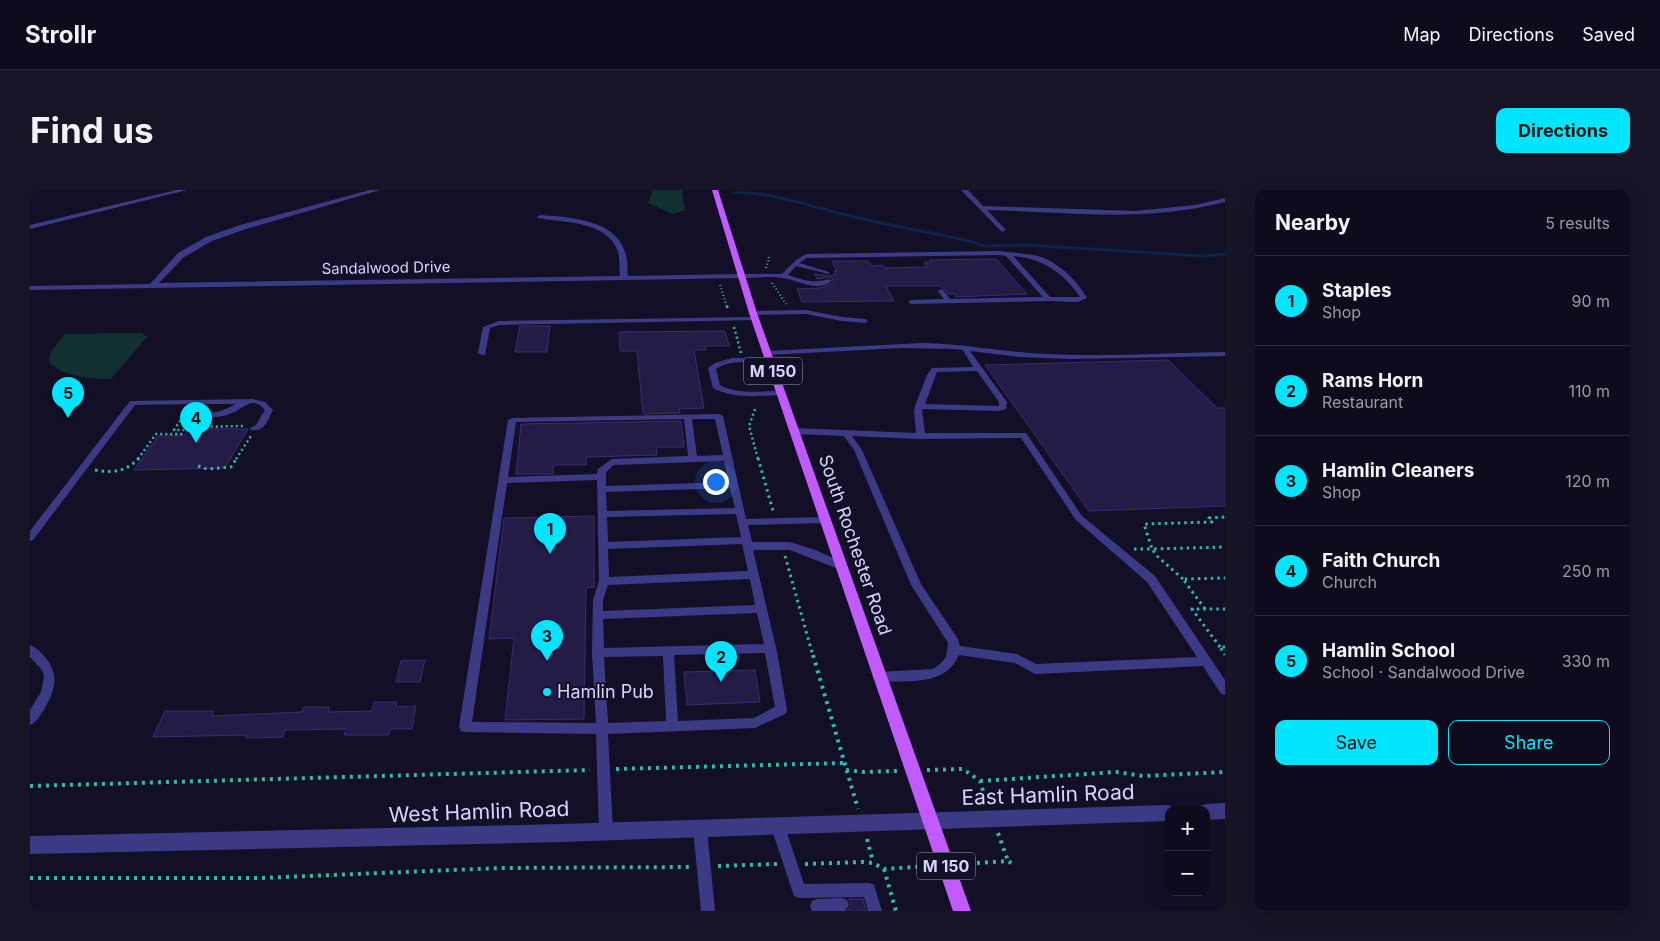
<!DOCTYPE html>
<meta charset="utf-8">
<style>
:root{--surface:#0e0b1c;--page:#171425;--text:#f1f3f6;--muted:#9b9ba3;--line:#2e2b3b;--accent:#00e5ff}
body{margin:0;font-family:Inter,sans-serif;background:var(--page);color:var(--text)}
.controls{position:absolute;right:15px;bottom:15px;display:grid;overflow:hidden;border-radius:10px;box-shadow:0 5px 20px #0002}
.controls button{width:45px;height:45px;display:grid;place-items:center;padding:0;border:0;border-bottom:1px solid var(--line);background:var(--surface);color:var(--text);font:25px sans-serif}
.you{position:absolute;left:685px;top:291px;width:18px;height:18px;margin:-12px;border:4px solid #fff;border-radius:50%;background:#1a73e8;box-shadow:0 0 0 8px #1a73e833}
.badge{display:grid;place-items:center;width:32px;height:32px;border-radius:50%;background:var(--accent);color:#111;font-size:16px;font-weight:700}
.pin{position:absolute;translate:-50% -41px;filter:drop-shadow(0 1px 2px #0008)}
.pin::after{content:'';position:absolute;top:26px;width:18px;height:15px;background:inherit;clip-path:polygon(0 0,100% 0,50% 100%)}
.list{margin:0;padding:0;list-style:none}
h2{display:flex;justify-content:space-between;align-items:center;height:65px;margin:0;padding:0 20px;font-size:21px}
h2 small{font-size:16px;font-weight:400;color:var(--muted)}
.list li{display:grid;grid-template-columns:32px 1fr auto;gap:15px;align-items:center;box-sizing:border-box;height:90px;padding:0 20px;border-top:1px solid var(--line)}
.list b{display:block;font-size:19px;white-space:nowrap}
.list p{margin:0;font-size:16px;white-space:nowrap;color:var(--muted)}
.list em{font-size:16px;font-style:normal;color:var(--muted)}
.actions{display:flex;gap:10px;padding:15px 20px}
.actions a{flex:1;padding:11px 0;border:1px solid var(--accent);border-radius:10px;text-align:center;font-size:18px;color:var(--accent)}
.actions .main{background:var(--accent);color:#111}
.map{position:relative;flex:none;width:1195px;height:721px;overflow:hidden;border-radius:10px}
header{display:flex;align-items:center;gap:30px;box-sizing:border-box;height:70px;padding:0 25px;background:var(--surface);border-bottom:1px solid var(--line)}
header strong{font-size:24px}
nav{display:flex;gap:28px;margin-inline-start:auto;font-size:18px}
.intro{display:flex;align-items:center;justify-content:space-between;box-sizing:border-box;height:120px;padding:0 30px}
h1{margin:0;font-size:35px}
.button{padding:12px 22px;border-radius:10px;background:var(--accent);color:#111;font-size:18px;font-weight:700}
main{display:flex;gap:30px;padding:0 30px}
aside{flex:1;background:var(--surface);border-radius:10px;box-shadow:0 5px 20px #0002}
.map>svg:first-child{display:block}
.green{fill:#12302f}
.lines{fill:none;stroke-linecap:round;stroke-linejoin:round}
.stream{stroke:#0c2248;stroke-width:3}
.building{fill:#241b47;stroke:#3b2d73}
.path-far3{stroke:#2fb8b0;stroke-width:2;stroke-dasharray:1 2.5;stroke-linecap:butt}
.path-far2{stroke:#2fb8b0;stroke-width:2.5;stroke-dasharray:2 3;stroke-linecap:butt}
.path-far1{stroke:#2fb8b0;stroke-width:3;stroke-dasharray:2.5 4;stroke-linecap:butt}
.path{stroke:#2fb8b0;stroke-width:4;stroke-dasharray:3 5;stroke-linecap:butt}
.service{fill:#3d3a85;fill-rule:evenodd}
.minor{fill:#3d3a85;fill-rule:evenodd}
.tertiary{fill:#3d3a85;fill-rule:evenodd}
.primary{fill:#c25bff;fill-rule:evenodd}
.poi-dot{fill:#00e5ff;stroke:#130f26;stroke-width:2}
.labels{text-anchor:middle;stroke-width:4;stroke-linejoin:round;paint-order:stroke}
.far-street-label{font-size:15px;fill:#d9d4ff;stroke:#130f26}
.shield{fill:#130f26;stroke:#9e99be;stroke-width:1}
.shield-label{font-size:16px;font-weight:bold;fill:#d9d4ff}
.street-label{font-size:18px;fill:#d9d4ff;stroke:#130f26}
.poi-label{font-size:18px;fill:#d9d4ff;stroke:#130f26;text-anchor:start}
.near-street-label{font-size:21px;fill:#d9d4ff;stroke:#130f26}
</style>
<header>
<strong>Strollr</strong>
<nav><a>Map</a><a>Directions</a><a>Saved</a></nav>
</header>
<div class="intro"><h1>Find us</h1><a class="button">Directions</a></div>
<main>
<div class="map">
<svg width="1195" height="721" viewBox="0 0 1195 721">
<rect width="100%" height="100%" fill="#130f26"/>
<!-- green -->
<path class="green" d="M623 0H654L652 2 655 20 643 24 618 13Z
M112 143 117 147 81 189C60 189 35 188 19 172L20 163 35 144Z"/>
<g class="lines">
<!-- stream -->
<path class="stream" d="M704 3C730 0 782 16 808 23 850 34 894 41 936 50L954 56 997 55 1172 66 1195 64"/>
</g>
<!-- building -->
<path class="building" d="M962 69 967 70 997 104 926 107 924 104H918L911 96H856L864 111 772 112 767 99 790 98 803 93 804 90 800 87 787 89 785 84 799 86 805 84 804 81H807L802 71H839L842 76 853 75 855 78 897 77 894 73 901 72 899 70Z
M490 136H520L517 162H485Z
M695 141 699 156H675L676 160H664L674 218 649 219 650 223 613 224 607 161H590L589 142Z
M1138 170 1187 218H1195V316L1059 321 955 175Z
M651 231 654 257H626L627 265 556 267V275H523V284H486L491 234Z
M159 239H218L195 278 104 280 128 246 155 245Z
M564 326V397L556 398 554 529 475 530 484 448 459 449 474 328Z
M395 470 390 492H366L371 471Z
M725 480 730 512 657 515 654 482Z
M344 512H367L366 517 386 516 382 539H360L359 545H314L316 539 255 540 253 547 216 548 217 545 123 547 135 521H184L182 526 272 522 274 517H299L298 522 342 521Z
M819 709H833L836 721H817L821 716Z"/>
<g class="lines">
<!-- path-far3 -->
<path class="path-far3" d="M736 78 739 69 738 65
M742 93 756 114
M690 95 697 117"/>
<!-- path-far2 -->
<path class="path-far2" d="M697 116 698 120
M704 137 711 163
M725 219 719 236 728 269
M156 222 144 240H156L158 237 214 236
M108 269 126 244H153
M206 269 221 246"/>
<!-- path-far1 -->
<path class="path-far1" d="M728 268 743 321
M168 276 177 279 201 277 207 268
M65 280C83 283 96 282 109 268
M1104 359H1122L1114 334 1182 332 1179 328 1195 327
M755 366 783 466
M1153 389 1127 366 1122 359 1195 357
M1175 419 1153 389 1195 388
M1190 457 1162 419H1195
M1195 457H1190L1195 465"/>
<!-- path -->
<path class="path" d="M783 465 828 619
M586 579 813 573
M816 580 834 582 868 581
M897 580 933 579 950 591 957 614
M950 591 1086 582 1113 586 1195 582
M0 596 560 580
M968 643 978 671
M837 649 842 668
M775 674 833 672 843 673 854 679 900 676
M931 674 978 671 984 675
M688 676 747 674
M854 679 866 721
M0 688H230L471 678 659 677"/>
<!-- service -->
<path class="service" d="M969 61C982 63 995 63 1008 66 1028 72 1047 90 1057 108L1048 112 1018 111 881 114 878 112 881 110 914 109 908 101 911 99 913 100 920 109 1013 107 976 66 969 65 777 68 769 73 799 82V84L766 76 758 85C773 90 784 94 799 89L802 91C786 103 769 90 752 88 739 86 725 88 712 88L709 86 712 84H752L766 70 776 64ZM983 66C1012 68 1034 83 1050 107H1020Z
M776 120 812 127 835 129 838 131 835 133 812 131 776 124 723 125 720 123 723 121Z
M725 127 728 129 727 130 470 135 460 138 455 165H452L448 163 453 137 469 131Z
M893 153C934 154 974 162 1015 164 1075 167 1135 163 1195 162V166L1041 169 990 167 940 161 977 212 976 219 969 221 893 219 892 221 895 243H996L1052 326 1125 386 1195 490V505L1191 504 1173 476 1005 484 985 473 929 465C915 497 878 490 849 492L845 490 843 487 845 484 849 482 903 479 910 474 916 467 918 453 881 395 824 260 814 246 764 244 760 241 764 238 886 243 884 221 885 216 897 185 902 178 943 177 933 160 924 159 870 158 737 165 733 163 737 161ZM947 181 969 212V216L895 214 907 182ZM822 246 891 249 991 248 1046 330 1117 392 1167 467 1006 474 987 464 930 456 928 449 891 394 832 260Z
M702 168H739L743 170 739 172C721 173 701 169 686 179L690 195C708 205 730 201 750 201L754 203 750 205C727 206 704 209 683 198L678 178 685 173Z
M223 209 235 212 243 220C237 231 235 242 221 240L220 238 226 235 235 220C223 206 216 216 204 222 193 228 173 230 164 220V214L105 215 3 350 0 351V341L100 211ZM172 214H205C196 220 182 226 172 219Z
M689 224 693 226 716 329 795 327 800 330 795 333 718 335 722 352H760L785 360 815 373 816 376 815 379 811 380 760 360H723L747 462 757 520 755 524 725 538 578 544 583 641 581 646 576 648 571 646 569 641 566 544 435 542 431 541 429 537 478 230 482 228ZM654 229 658 266 582 269 568 279 567 284 478 287 486 232ZM662 229H685L693 265 667 266ZM694 271 699 292 576 296V282L584 275ZM567 290 569 391 563 410 562 463 566 533 442 532 477 293ZM700 298 705 318 577 321 576 302ZM706 324 711 347 578 352 577 327ZM712 354 718 381 579 387 578 359ZM720 389 725 415 573 421V410L578 395ZM727 423 734 454 574 458 573 429ZM735 463 745 517 724 528 648 531 644 465ZM633 466 636 531 578 533 574 467Z
M0 455C6 457 11 463 15 467 31 486 24 503 13 521 9 527 6 533 0 535V520L11 502 14 486 12 480 0 467Z
M748 630 753 632 755 637 774 694 839 693 844 695 852 721H838L834 707 769 708 764 706 741 637 743 632Z
M670 632 675 634 677 639 685 721H671L663 639 665 634Z
M812 708 817 710 819 715 815 721H782L780 716 782 711 787 709Z"/>
<!-- minor -->
<path class="minor" d="M146 0H157L0 39V35Z
M340 0H350L216 39 182 51 154 67 129 93 590 86C589 78 590 69 588 62 578 30 533 33 508 28L507 27 510 25C538 27 585 29 595 62 598 69 597 78 598 86L712 84 716 86 712 88 0 100V96L120 94 148 63 176 47 210 35Z
M931 0H938L953 16 1105 21 1165 15 1195 8V12C1112 33 1040 22 957 20L976 40 972 42Z"/>
<!-- tertiary -->
<path class="tertiary" d="M1195 613V629L1176 630V620H1169L1170 616 1176 614Z
M1139 615 1146 620H1139V631L530 652 0 664V646L530 634Z"/>
<!-- primary -->
<path class="primary" d="M682 0H688L727 123 941 721H923L719 123Z"/>
</g>
<!-- markers -->
<circle class="poi-dot" cx="517" cy="502" r="5"/>
<g class="labels">
<!-- far-street labels -->
<g class="far-street-label">
<text transform="translate(356 78) rotate(-1)" y="5">Sandalwood Drive</text>
</g>
<!-- shield labels -->
<g class="shield">
<rect x="714" y="167.5" width="58" height="27" rx="4"/>
<rect x="887" y="662.5" width="58" height="27" rx="4"/>
</g>
<g class="shield-label">
<text x="743" y="187">M 150</text>
<text x="916" y="682">M 150</text>
</g>
<!-- street labels -->
<g class="street-label">
<text transform="translate(825 355) rotate(71)" y="6">South Rochester Road</text>
</g>
<!-- poi labels -->
<g class="poi-label">
<text x="527" y="508">Hamlin Pub</text>
</g>
<!-- near-street labels -->
<g class="near-street-label">
<text transform="translate(1018 605) rotate(-2)" y="7">East Hamlin Road</text>
<text transform="translate(449 622) rotate(-2)" y="7">West Hamlin Road</text>
</g>
</g>
</svg>
<div class="controls">
<button>+</button>
<button>−</button>
</div>
<div class="you"></div>
<div class="pin badge" style="left:520px;top:364px">1</div>
<div class="pin badge" style="left:691px;top:492px">2</div>
<div class="pin badge" style="left:517px;top:471px">3</div>
<div class="pin badge" style="left:166px;top:253px">4</div>
<div class="pin badge" style="left:38px;top:228px">5</div>
</div>
<aside>
<h2>Nearby<small>5 results</small></h2>
<ul class="list">
<li><span class="badge">1</span><div><b>Staples</b><p>Shop</p></div><em>90 m</em></li>
<li><span class="badge">2</span><div><b>Rams Horn</b><p>Restaurant</p></div><em>110 m</em></li>
<li><span class="badge">3</span><div><b>Hamlin Cleaners</b><p>Shop</p></div><em>120 m</em></li>
<li><span class="badge">4</span><div><b>Faith Church</b><p>Church</p></div><em>250 m</em></li>
<li><span class="badge">5</span><div><b>Hamlin School</b><p>School · Sandalwood Drive</p></div><em>330 m</em></li>
</ul>
<div class="actions"><a class="main">Save</a><a>Share</a></div>
</aside>
</main>
